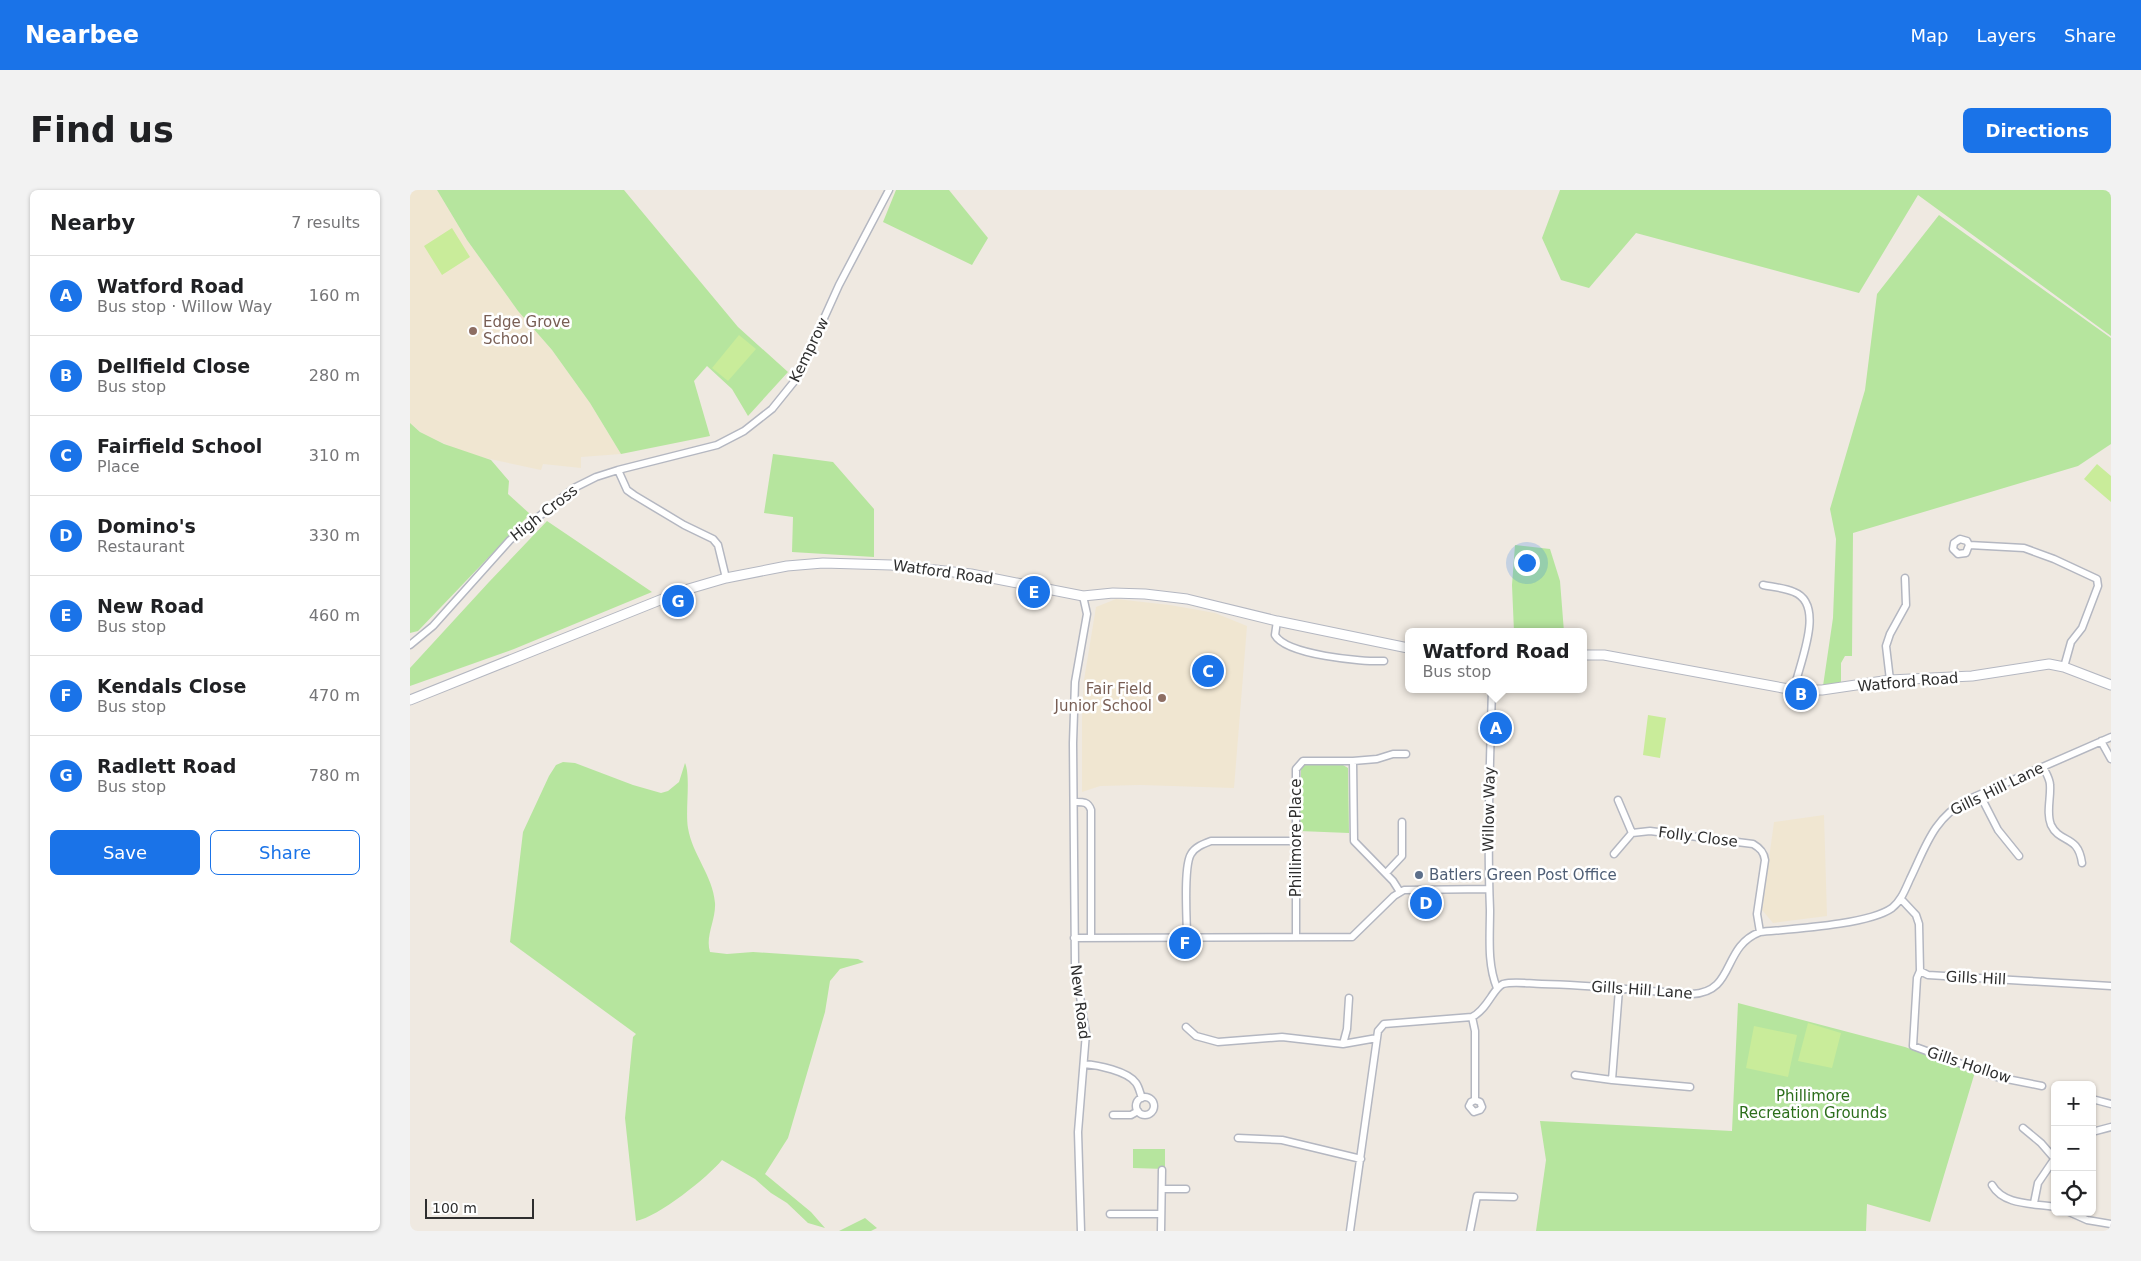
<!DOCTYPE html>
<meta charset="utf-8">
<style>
:root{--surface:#fff;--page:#f2f2f2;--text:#202124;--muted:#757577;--line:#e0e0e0;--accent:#1a73e8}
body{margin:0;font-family:"DejaVu Sans",sans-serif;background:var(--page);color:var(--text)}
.controls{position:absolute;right:15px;bottom:15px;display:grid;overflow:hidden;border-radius:8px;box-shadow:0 1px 4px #0004}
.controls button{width:45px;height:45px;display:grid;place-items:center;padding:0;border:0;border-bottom:1px solid var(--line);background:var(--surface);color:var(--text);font:25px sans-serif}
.scale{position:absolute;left:15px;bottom:12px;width:109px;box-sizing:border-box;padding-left:5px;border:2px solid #2e2e2e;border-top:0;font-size:14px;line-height:18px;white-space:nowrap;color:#2e2e2e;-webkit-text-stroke:4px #fff;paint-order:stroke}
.you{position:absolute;left:1116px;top:372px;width:18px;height:18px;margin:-12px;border:4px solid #fff;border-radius:50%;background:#1a73e8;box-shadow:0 0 0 8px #1a73e833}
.badge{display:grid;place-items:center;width:32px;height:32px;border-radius:50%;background:var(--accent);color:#fff;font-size:16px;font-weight:700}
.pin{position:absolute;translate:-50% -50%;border:2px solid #fff;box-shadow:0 1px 5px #0006}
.popup{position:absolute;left:995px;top:438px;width:182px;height:65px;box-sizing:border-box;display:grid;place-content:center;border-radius:8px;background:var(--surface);filter:drop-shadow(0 1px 4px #0005);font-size:16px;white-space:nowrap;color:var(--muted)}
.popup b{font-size:19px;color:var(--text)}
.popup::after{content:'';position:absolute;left:50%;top:100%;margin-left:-10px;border:10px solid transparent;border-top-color:var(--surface)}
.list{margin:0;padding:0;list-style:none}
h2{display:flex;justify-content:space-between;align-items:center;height:65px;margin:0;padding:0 20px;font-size:21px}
h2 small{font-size:16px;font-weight:400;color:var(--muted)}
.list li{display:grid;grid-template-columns:32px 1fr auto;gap:15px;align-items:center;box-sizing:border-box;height:80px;padding:0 20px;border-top:1px solid var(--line)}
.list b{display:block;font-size:19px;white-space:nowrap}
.list p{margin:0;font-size:16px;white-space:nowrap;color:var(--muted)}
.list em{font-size:16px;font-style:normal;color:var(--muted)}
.actions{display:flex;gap:10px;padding:15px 20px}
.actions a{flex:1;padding:11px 0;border:1px solid var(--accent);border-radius:8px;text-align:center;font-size:18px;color:var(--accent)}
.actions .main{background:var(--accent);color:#fff}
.icon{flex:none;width:28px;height:28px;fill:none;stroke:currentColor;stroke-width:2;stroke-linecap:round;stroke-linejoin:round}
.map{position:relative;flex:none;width:1701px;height:1041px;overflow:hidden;border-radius:8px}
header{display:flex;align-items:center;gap:30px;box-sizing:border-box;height:70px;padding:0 25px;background:var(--accent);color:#fff}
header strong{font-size:24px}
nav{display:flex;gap:28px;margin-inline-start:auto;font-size:18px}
.intro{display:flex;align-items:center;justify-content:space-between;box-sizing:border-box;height:120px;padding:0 30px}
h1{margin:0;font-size:35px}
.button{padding:12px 22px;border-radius:8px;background:var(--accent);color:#fff;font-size:18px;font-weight:700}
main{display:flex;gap:30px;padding:0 30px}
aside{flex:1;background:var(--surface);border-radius:8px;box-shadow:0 1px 4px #0004}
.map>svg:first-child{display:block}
.education{fill:#f0e6d1}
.green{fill:#b6e59e}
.pitch{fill:#c9ec9a}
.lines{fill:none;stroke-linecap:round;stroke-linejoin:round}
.street-casing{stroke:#b4b7c1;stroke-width:9}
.secondary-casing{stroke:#b4b7c1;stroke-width:11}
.street{stroke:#fff;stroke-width:6}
.secondary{stroke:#fff;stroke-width:9}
.education-dot{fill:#8d6e63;stroke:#fff;stroke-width:2}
.service-dot{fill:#5c6f8a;stroke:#fff;stroke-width:2}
.labels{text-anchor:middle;stroke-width:5;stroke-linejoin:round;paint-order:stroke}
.education-label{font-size:15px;fill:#785e54;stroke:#fff;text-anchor:start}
.street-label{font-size:15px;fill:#2e2e2e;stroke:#fff}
.service-label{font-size:15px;fill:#4e5e75;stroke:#fff;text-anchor:start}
.park-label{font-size:15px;fill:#2c6e1b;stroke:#fff}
</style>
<header>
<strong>Nearbee</strong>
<nav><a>Map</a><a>Layers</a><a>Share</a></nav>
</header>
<div class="intro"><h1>Find us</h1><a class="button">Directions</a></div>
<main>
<aside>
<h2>Nearby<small>7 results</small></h2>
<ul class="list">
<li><span class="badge">A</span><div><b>Watford Road</b><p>Bus stop · Willow Way</p></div><em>160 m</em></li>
<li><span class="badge">B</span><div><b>Dellfield Close</b><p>Bus stop</p></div><em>280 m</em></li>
<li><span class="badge">C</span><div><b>Fairfield School</b><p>Place</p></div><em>310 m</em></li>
<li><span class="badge">D</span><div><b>Domino's</b><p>Restaurant</p></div><em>330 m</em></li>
<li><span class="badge">E</span><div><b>New Road</b><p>Bus stop</p></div><em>460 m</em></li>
<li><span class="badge">F</span><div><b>Kendals Close</b><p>Bus stop</p></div><em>470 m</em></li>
<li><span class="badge">G</span><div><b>Radlett Road</b><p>Bus stop</p></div><em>780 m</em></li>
</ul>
<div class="actions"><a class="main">Save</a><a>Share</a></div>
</aside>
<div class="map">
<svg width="1701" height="1041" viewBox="0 0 1701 1041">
<rect width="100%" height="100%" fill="#efe9e1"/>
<!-- education -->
<path class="education" d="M0 0H27L57 50 108 121 142 160 180 213 211 264 171 267V278L133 274 131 280 75 268 48 260 13 244 0 233Z
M706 409 760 415 805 423 837 436 824 598 730 595 690 596 672 602V526L674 490 686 417Z
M1414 625 1417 726 1363 733 1352 720 1364 632Z"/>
<!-- green -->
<path class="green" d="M27 0H214L328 137 378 182 338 226 322 199 297 176 284 191 300 246 211 264 180 213 142 160 108 121 57 50Z
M486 0H539L578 48 562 75 473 32Z
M1150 0H1701V146L1508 5 1449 103 1226 43 1179 98 1151 90 1132 48Z
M1529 25 1701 148V254L1668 276 1443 343 1442 466H1435L1431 473V494L1413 496 1423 428 1426 349 1420 319 1455 200 1467 104Z
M0 233 10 242 34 254 81 270 99 291 98 304 120 324 8 441 0 443Z
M363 264 423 272 464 319V367L382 362 383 327 354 323Z
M137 331 242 402 104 459 0 496V478L79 392Z
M1105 355 1140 359 1150 391 1154 442H1104L1102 395Z
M153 572 165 573 223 595 251 603 258 601 269 592 275 573C281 587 275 621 278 638 282 664 303 686 305 713 306 730 295 746 300 762L317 764 343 762 448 769 454 772 430 779 420 791 415 822 378 948 355 984 401 1022 415 1038 398 1033 377 1013 361 1003 345 989 312 970C298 987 248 1027 226 1031L215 928 223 847 226 844 100 752 113 642 139 586 146 575Z
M895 574 933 575 938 578 939 643 889 641 891 579Z
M1328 813 1495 857 1565 882 1520 1032 1457 1014 1456 1041H1126L1136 970 1130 931 1322 941Z
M723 959H755V979L723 978Z
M455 1028 467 1038 461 1041H429Z"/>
<!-- pitch -->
<path class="pitch" d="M42 38 60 67 32 85 14 56Z
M329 145 346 159 318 191 302 178Z
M1687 274 1701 286V312L1674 289Z
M1238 525 1256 528 1250 568 1233 565Z
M1398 833 1431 843 1422 878 1388 871Z
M1344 836 1387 845 1378 887 1336 878Z"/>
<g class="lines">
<defs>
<path id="street" d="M208 280 217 300 224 305 274 335 303 349 308 355 316 388
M1559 355 1557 351 1550 349 1544 353 1543 359 1548 364 1556 363 1559 355 1614 358 1644 369 1687 389 1688 396 1672 438 1661 452 1654 477
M1353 395C1363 397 1375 398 1384 402 1417 415 1388 476 1384 500
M867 431 865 445C876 465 952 472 974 471
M0 455 23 436 100 350 164 298 186 287 208 280 307 255 334 241 362 219 387 188 429 95 479 0
M1480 490 1476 456 1480 444 1496 415 1495 388
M1082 499C1080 573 1077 646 1080 720 1080 746 1077 774 1087 798
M1691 551 1701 569
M943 571 967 569 983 564H996
M1633 577C1636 583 1640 589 1640 595 1641 608 1636 623 1641 635 1650 654 1668 644 1672 673
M1570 605 1588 640 1609 666
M1208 610 1222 643
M664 612C672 612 678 611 681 620V748
M1204 664 1222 643 1240 641 1343 654C1350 658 1354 662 1355 670L1347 724 1350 742
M976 683 992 666V632
M1491 709 1506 725 1509 734 1510 781
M886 747V579L893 571H943L944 651 983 691 990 702
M664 748 942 747 984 706 994 700 1079 699
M777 748C777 730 773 677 781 664 785 657 793 654 801 651H886
M1510 781 1507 788 1503 856 1587 887 1632 896
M1510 781 1518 785 1701 796
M1062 827 1065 841V910L1070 912 1072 917 1070 920 1064 922 1059 916 1061 912 1065 910
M776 837 786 846 808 852 872 847 933 854 967 848
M933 854 937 839 939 808
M674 874C687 875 718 881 726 893 729 897 730 903 732 908
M1165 885 1202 890 1280 897
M1202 890 1209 799
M726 916a9 9 0 1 1 18 0a9 9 0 1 1-18 0Z
M1682 909 1701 914
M703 925H721L728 921
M1613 938 1631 953 1644 968
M1682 942 1701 937
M828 948 872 950 951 969
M1582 995C1594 1016 1624 1013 1645 1017
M752 999H776
M1624 1013 1628 993 1645 968
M1659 1022 1677 1030 1701 1034
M700 1024H751
M671 1041 668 942 676 843 665 776 663 553 665 492 677 424 673 406
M751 1041 752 980
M940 1041 968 841 974 834 1062 827C1078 819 1083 798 1093 794 1105 791 1120 794 1132 794 1182 795 1232 801 1282 804 1326 802 1311 757 1350 742 1380 739 1458 735 1482 718 1491 711 1495 700 1500 689 1516 656 1523 629 1557 610L1701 547
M1060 1041 1067 1006 1104 1007"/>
<path id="secondary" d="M1174 465H1194L1384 500H1412L1480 490 1562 486 1639 474 1654 477 1701 495
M0 510 275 400 316 388 377 376 413 373 481 375 561 384 673 406 703 403 735 404 777 409 867 431 998 458"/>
</defs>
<!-- street casing -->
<use href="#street" class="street-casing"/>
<!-- secondary casing -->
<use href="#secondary" class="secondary-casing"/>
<!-- street -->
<use href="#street" class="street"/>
<!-- secondary -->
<use href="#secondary" class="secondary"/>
</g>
<!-- markers -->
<g class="education-dot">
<circle cx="63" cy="141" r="5"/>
<circle cx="752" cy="508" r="5"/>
</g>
<circle class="service-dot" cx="1009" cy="685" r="5"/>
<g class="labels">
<!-- education labels -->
<g class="education-label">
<text x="73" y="137">Edge Grove<tspan x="73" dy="17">School</tspan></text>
<text x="742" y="504" text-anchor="end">Fair Field<tspan x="742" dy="17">Junior School</tspan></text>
</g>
<!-- street labels -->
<g class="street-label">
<text transform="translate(399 160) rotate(-64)" y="5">Kemprow</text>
<text transform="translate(134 323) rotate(-38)" y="5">High Cross</text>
<text transform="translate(533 382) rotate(8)" y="5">Watford Road</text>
<text transform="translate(1498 492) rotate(-5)" y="5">Watford Road</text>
<text transform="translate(1587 599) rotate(-26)" y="5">Gills Hill Lane</text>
<text transform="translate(1079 619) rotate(-89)" y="5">Willow Way</text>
<text transform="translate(1288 647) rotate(7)" y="5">Folly Close</text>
<text transform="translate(886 648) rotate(-90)" y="5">Phillimore Place</text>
<text transform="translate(1566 788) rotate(3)" y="5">Gills Hill</text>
<text transform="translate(1232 800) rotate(4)" y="5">Gills Hill Lane</text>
<text transform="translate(670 812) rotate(83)" y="5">New Road</text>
<text transform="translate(1559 875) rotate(18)" y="5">Gills Hollow</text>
</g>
<!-- service labels -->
<g class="service-label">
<text x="1019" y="690">Batlers Green Post Office</text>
</g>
<!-- park labels -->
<g class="park-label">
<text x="1403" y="911">Phillimore<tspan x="1403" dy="17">Recreation Grounds</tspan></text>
</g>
</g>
</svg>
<div class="controls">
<button>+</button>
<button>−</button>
<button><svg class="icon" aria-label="locate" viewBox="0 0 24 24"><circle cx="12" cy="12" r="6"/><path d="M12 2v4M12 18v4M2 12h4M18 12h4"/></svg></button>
</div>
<div class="scale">100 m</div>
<div class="you"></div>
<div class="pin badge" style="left:1086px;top:538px">A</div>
<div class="popup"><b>Watford Road</b>Bus stop</div>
<div class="pin badge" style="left:1391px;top:504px">B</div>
<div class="pin badge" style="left:798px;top:481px">C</div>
<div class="pin badge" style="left:1016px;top:713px">D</div>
<div class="pin badge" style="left:624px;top:402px">E</div>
<div class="pin badge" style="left:775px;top:753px">F</div>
<div class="pin badge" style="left:268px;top:411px">G</div>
</div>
</main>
